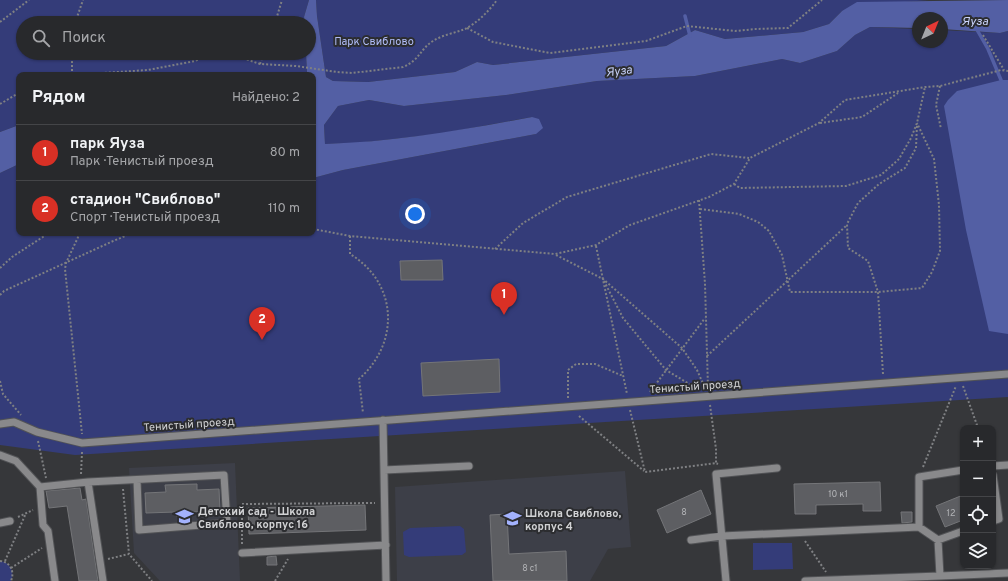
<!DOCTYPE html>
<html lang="ru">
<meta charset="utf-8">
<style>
:root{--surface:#28292c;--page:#343538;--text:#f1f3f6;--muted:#a5a6a9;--line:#444548;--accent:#d93025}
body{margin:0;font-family:Overpass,sans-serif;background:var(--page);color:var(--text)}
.controls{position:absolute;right:12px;bottom:12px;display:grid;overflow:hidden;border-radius:8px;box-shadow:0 1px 3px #0004}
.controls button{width:36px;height:36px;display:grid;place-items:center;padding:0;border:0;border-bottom:1px solid var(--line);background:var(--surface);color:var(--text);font:20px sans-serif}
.compass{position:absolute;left:912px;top:12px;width:36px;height:36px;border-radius:50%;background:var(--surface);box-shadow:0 1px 3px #0004;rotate:43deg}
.you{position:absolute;left:415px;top:214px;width:14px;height:14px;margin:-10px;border:3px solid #fff;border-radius:50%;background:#1a73e8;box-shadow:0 0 0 6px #1a73e833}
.badge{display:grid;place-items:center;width:26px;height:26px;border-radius:50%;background:var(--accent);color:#fff;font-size:13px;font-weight:700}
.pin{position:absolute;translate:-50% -33px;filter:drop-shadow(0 1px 2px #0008)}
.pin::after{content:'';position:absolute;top:21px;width:14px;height:12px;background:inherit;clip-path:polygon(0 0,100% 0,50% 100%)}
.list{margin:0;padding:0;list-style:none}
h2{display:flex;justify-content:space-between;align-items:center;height:52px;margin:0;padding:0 16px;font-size:17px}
h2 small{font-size:13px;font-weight:400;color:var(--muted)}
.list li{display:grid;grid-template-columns:26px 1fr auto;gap:12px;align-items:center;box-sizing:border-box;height:56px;padding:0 16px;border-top:1px solid var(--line)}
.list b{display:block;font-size:15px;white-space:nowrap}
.list p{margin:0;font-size:13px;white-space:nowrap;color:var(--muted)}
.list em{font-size:13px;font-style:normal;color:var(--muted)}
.icon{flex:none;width:22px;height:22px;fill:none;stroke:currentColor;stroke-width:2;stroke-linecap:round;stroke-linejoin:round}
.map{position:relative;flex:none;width:1008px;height:581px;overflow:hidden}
.search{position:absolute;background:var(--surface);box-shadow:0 1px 3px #0004;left:16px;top:16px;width:300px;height:44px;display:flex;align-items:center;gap:10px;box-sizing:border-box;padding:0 14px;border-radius:22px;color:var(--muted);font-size:15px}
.panel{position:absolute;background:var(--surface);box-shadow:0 1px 3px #0004;left:16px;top:72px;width:300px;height:164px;border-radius:8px}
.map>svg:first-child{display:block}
.built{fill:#3d3f48}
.green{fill:#343c79}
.water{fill:#535fa4}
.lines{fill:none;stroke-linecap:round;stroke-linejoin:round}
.stream{stroke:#535fa4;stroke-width:3.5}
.building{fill:#5d5e62;stroke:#747578}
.minor-casing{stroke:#525356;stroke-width:9}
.path{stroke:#7f8083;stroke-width:2;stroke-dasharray:2 2;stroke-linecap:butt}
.minor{stroke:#89898b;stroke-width:7}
.labels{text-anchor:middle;stroke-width:4;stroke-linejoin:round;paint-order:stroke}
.number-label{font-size:9px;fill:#b4b5b8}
.park-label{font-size:11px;fill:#b0bcf7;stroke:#2c2d30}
.street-label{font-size:11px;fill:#d1d2d4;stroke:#2c2d30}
.poi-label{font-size:11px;font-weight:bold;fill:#d1d2d4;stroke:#2c2d30;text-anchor:start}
.water-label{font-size:12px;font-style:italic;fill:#cbd5fd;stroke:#2c2d30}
</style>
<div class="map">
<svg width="1008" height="581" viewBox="0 0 1008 581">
<rect width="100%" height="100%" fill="#36373a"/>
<!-- built -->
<path class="built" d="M235 463 240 581H160L134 553 129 468Z
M625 471 631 547 608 549 590 581H397L395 487Z"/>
<!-- green -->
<path class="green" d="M0 0H309L304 17 305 23H23V53H306L307 74 306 75H224L223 74 222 75H19V125L0 132Z
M316 0H929L905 2 842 11 829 24 803 32 725 39 695 30 666 46 493 65 477 62 455 72 368 82 333 81 326 77 317 16Z
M870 27 918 29V42H942V30L1000 33 1008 31V397L75 455 0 445V173L19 164V233H313V178L343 170 536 134 532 117 438 134 357 143 325 144 324 125 338 106 369 100 404 106 506 95 597 81 695 76 782 59 800 63 837 51 855 35Z
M460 526 464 529 466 552 462 555 409 557 404 555 403 532 410 528Z
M753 543H792L793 569 753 570Z
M0 561C10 562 15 572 11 581H0Z"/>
<!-- water -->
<path class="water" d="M309 0H316L317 16 326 77 333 81 368 82 455 72 477 62 493 65 666 46 695 30 725 39 803 32 829 24 842 11 857 2 1008 0V31L1000 33 942 29V18H918V28L870 27 855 35 837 51 800 63 782 59 695 76 597 81 506 95 404 106 369 100 338 106 324 125 325 144C395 142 463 130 532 117L539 119 543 128 536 134 343 170 313 178V75H306L307 73 306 53H309V23H305L304 17Z
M1001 80H1008V334L989 331 966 230 944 106 948 100 957 91Z
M19 125V164L0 173V132Z"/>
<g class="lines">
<!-- stream -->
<path class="stream" d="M685 16 690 36
M976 28 988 49 1001 80"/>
</g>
<!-- building -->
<path class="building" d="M442 260 443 280H401L400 261Z
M499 359 500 392 423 396 421 363Z
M880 482 881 511H863V504L816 505V514H795L794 484Z
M197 484V490L219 489 220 511 190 512 191 516H176V512L146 513 145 493 166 492 165 485Z
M80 488 82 500 86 499 98 581H79L67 506 49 508 46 491Z
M701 490 711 514 667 533 657 510Z
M963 495V520L945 527 936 506Z
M365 505 366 530 249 534 248 508Z
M901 512H912V522L902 523Z
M507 514 509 554 566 551 567 581H493L490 515Z
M276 556 277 565H267V557Z"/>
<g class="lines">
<defs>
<path id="minor" d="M383 420 386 581
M0 424 14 422 37 432 82 443 1008 374
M0 455 16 461 40 487 43 525 48 531 55 581
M993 466 1008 465
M384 470 469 466
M993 475 999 519 993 521
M88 482 224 475 227 523 139 530 137 480
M40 487 88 482 103 581
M0 523 10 521
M919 527V477L963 470
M691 540 722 536 919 527 938 540 940 576 805 581
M938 540 963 531
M242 553 386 545
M940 576 1008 573
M726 581 716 474 777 468"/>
</defs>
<!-- minor casing -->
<use href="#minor" class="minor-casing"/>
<!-- path -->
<path class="path" d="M0 22 29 0
M75 23 83 0
M275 23 282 0
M467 28 493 42 550 53 646 41 687 26 735 31 756 29 788 28 822 0
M983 35 1004 70
M72 53V75
M228 53 260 64 296 66 337 72 352 73 403 67C420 60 420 49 433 41 442 35 455 33 465 29 477 23 489 11 497 0
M260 64 264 53
M73 75 148 70 195 61 212 53
M940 86 936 105 941 129
M0 104 19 93
M820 123 862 117 898 93
M734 184 740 188 846 186 881 175 899 159 911 138 917 123 925 87
M699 200 705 284 708 388
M700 209 739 214 758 222 769 231 782 255 790 292H878L922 288 932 272 940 251 939 205 934 159 917 123
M313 229 350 236 555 254 596 245 630 225 709 197 734 184 750 158 819 123 845 100 925 87 940 86 1001 70 1008 71
M80 233 66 263 65 269 82 434
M350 236V254C398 283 400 343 359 379L363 413
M596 246 627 394
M495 249 523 223 567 197 711 154 749 158
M556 255 603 279 682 348 697 370 705 388
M0 268 12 257 49 233
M604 281 623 318 666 370 696 388
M0 295 4 291 111 242 132 233
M707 356 847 225
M883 374 878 292 868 261 848 248 847 224 858 203 879 184 905 168 916 148 917 124
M0 381 3 394 21 415
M963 386 978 428
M650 392 705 318
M568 398V370L576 364H595L623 376
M710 405 716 449V464
M630 410 645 472 716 463 718 464
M579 416 644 471
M38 441 46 478
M923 467 956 386
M81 474 82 452
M123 489 129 554
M18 517 33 510
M805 541 826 572
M242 544V504L375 503
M108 559 129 554 152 581
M0 561C10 562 15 571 11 581
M5 561 26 513
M11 568 42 548
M275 581 288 559"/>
<!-- minor -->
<use href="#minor" class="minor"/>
</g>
<!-- icons -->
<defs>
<symbol id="school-bare" viewBox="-9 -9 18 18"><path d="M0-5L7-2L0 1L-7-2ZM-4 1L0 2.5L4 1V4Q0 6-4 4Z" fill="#a3b2fd" stroke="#2c2d30" stroke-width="2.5" paint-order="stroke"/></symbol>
</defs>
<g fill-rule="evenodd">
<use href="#school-bare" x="172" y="504" width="25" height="25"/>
<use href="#school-bare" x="500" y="506" width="25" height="25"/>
</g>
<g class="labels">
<!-- number labels -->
<g class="number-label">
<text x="838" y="497">10 к1</text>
<text x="684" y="515">8</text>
<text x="951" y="516">12</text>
<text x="530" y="571">8 с1</text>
</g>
<!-- park labels -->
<g class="park-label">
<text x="374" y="45">Парк Свиблово</text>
</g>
<!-- street labels -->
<g class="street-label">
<text transform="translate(695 386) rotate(-4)" y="4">Тенистый проезд</text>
<text transform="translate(189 424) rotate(-4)" y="4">Тенистый проезд</text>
</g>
<!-- poi labels -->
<g class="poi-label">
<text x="198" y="515">Детский сад - Школа<tspan x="198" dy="13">Свиблово, корпус 16</tspan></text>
<text x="525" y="517">Школа Свиблово,<tspan x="525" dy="13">корпус 4</tspan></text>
</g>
<!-- water labels -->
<g class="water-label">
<text x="975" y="25">Яуза</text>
<text transform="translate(619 71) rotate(-7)" y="4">Яуза</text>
</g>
</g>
</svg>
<div class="controls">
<button>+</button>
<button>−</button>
<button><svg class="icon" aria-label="locate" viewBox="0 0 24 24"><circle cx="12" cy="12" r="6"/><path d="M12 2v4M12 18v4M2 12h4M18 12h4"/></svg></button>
<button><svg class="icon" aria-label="layers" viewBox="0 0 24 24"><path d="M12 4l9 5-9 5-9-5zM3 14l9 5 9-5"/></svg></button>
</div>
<svg class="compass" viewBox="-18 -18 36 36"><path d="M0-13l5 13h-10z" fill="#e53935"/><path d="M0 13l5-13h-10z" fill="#a5a6a9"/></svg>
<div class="you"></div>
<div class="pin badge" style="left:504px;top:315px">1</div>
<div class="pin badge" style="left:262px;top:340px">2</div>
<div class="search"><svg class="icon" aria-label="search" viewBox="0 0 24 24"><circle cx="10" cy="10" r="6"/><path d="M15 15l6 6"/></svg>Поиск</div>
<section class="panel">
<h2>Рядом<small>Найдено: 2</small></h2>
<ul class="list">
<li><span class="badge">1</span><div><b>парк Яуза</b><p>Парк · Тенистый проезд</p></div><em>80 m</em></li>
<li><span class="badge">2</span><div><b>стадион &quot;Свиблово&quot;</b><p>Спорт · Тенистый проезд</p></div><em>110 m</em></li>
</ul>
</section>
</div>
